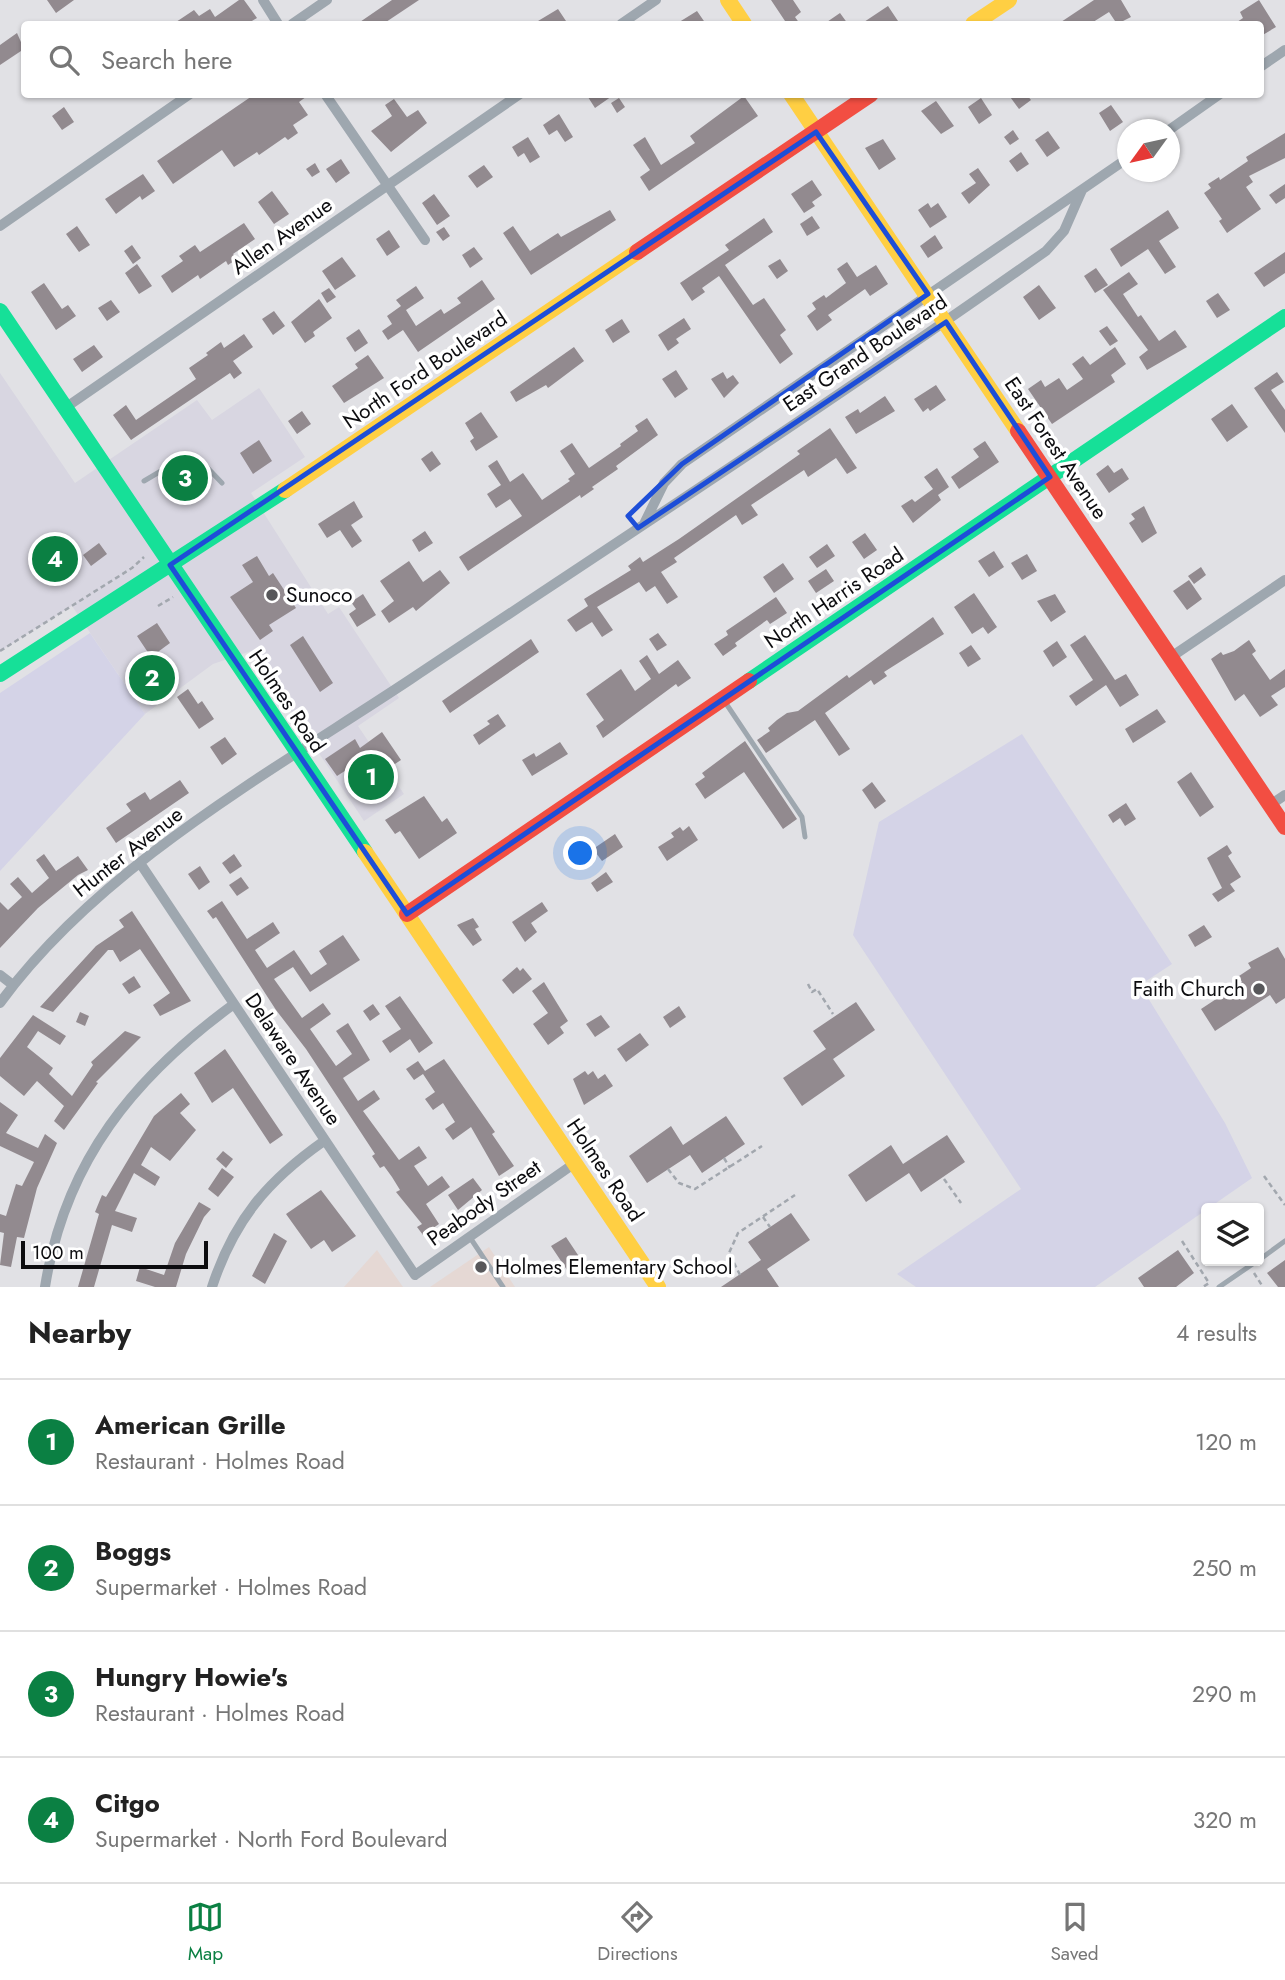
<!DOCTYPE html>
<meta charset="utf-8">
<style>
:root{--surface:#fff;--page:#f6f6f6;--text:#222;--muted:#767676;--line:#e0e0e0;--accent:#0b8043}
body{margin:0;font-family:Jost,sans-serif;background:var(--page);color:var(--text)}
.controls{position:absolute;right:21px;bottom:21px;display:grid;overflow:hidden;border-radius:7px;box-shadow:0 2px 5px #0004}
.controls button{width:63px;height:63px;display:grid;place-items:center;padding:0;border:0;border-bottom:2px solid var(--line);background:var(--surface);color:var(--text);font:35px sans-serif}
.compass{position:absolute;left:1117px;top:119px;width:63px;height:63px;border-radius:50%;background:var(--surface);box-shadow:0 2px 5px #0004;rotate:237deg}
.scale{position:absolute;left:21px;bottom:18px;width:187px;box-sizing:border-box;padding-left:7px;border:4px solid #0c0c0f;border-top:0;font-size:19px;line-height:24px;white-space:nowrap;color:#0c0c0f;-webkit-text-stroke:5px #fff;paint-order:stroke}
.you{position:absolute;left:581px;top:854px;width:24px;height:24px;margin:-18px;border:5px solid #fff;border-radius:50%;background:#1a73e8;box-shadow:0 0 0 10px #1a73e833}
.badge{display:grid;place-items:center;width:46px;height:46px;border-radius:50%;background:var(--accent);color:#fff;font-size:23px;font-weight:700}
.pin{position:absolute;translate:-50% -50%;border:4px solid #fff;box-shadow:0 2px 7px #0006}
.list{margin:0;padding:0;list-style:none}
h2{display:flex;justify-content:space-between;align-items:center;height:91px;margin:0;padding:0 28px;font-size:30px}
h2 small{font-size:23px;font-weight:400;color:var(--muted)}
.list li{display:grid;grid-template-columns:46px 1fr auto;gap:21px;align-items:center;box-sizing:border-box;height:126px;padding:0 28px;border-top:2px solid var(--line)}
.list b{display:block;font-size:26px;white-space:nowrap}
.list p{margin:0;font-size:23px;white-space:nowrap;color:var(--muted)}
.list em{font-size:23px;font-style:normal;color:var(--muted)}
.icon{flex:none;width:38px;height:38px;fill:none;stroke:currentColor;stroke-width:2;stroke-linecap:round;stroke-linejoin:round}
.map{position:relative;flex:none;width:1285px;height:1287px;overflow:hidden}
.search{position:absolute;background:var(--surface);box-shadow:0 2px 5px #0004;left:21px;right:21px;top:21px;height:77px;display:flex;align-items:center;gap:18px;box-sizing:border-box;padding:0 24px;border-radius:7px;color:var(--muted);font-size:26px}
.sheet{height:595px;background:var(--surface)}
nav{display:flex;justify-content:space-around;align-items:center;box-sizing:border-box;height:98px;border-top:2px solid var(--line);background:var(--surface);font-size:19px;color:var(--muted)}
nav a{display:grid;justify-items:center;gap:4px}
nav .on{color:var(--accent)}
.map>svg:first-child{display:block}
.built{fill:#d8d6e1}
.education{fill:#e5d8d4}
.green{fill:#d4d3e7}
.building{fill:#928a8f}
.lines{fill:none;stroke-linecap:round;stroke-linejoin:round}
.path{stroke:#a2a7ae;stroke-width:2.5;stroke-dasharray:5 3.5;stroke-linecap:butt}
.lane{stroke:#9ea7af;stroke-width:5}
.street{stroke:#9ea7af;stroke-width:10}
.fast{stroke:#16e098;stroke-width:16}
.slow{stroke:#ffcf43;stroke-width:16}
.jam{stroke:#f24e42;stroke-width:16}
.marked{fill:none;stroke:#1d4ed8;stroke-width:5;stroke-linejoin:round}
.poi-dot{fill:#57575a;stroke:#fff;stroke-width:2.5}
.labels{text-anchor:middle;stroke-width:7;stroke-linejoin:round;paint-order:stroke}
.street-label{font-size:21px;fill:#0c0c0f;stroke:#fff}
.poi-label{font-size:21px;fill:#0c0c0f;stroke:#fff;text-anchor:start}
</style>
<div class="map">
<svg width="1285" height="1287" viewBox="0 0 1285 1287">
<rect width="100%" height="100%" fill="#e1e1e5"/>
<!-- built -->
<path class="built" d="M0 373 75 483 197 400 212 420 259 388 305 457 251 493 328 614 339 607 399 698 358 726 404 794 364 821 251 651 213 664 145 714 72 606 0 651Z"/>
<!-- education -->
<path class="education" d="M489 1247 515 1287H430Z
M377 1250 403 1287H344Z"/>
<!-- green -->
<path class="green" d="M90 633 145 714 0 871V693Z
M1022 734 1172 964 1140 985 1225 1123 1252 1178 1095 1287H916L897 1274 1021 1189 853 935 879 822Z"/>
<!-- building -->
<path class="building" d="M47 0H74L56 13Z
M239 0H244L257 18 247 24H173L194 10 199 16 210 9 215 17Z
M392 0H419L383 24H357Z
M771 0H793L801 12 795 17 800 24H787Z
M1094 0H1121L1131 17 1117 24 1109 12 1090 24H1058Z
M1259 0 1276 27 1261 36V24H1234L1243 18 1240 12Z
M888 6 898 21 893 24H861Z
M558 9 568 24H533Z
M697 11 706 24H676Z
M840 13 848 24H824Z
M17 33 24 49 0 65V45Z
M255 94H310L299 102 308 115 293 125 298 133 288 140 285 137 259 155 257 152 234 167 222 150 173 184 157 161Z
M586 94H615L595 108Z
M1008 94H1026L1031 100 1019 109Z
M744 96 758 116 649 191 640 177 650 170 633 145 645 137 661 165 695 143 690 136Z
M619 98 625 107 617 113 611 103Z
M981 98 992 115 979 124 968 107Z
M394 99 407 117 418 110 427 123 391 152 371 131 392 116 385 105Z
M936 101 954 126 941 134 921 111Z
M1111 105 1123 122 1110 131 1099 113Z
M64 107 74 122 62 130 52 116Z
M559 114 573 137 565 142 557 130 549 135 543 125Z
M1013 130 1019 139 1010 145 1004 137Z
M1048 131 1060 148 1047 157 1035 140Z
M1285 133V158L1249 176 1253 182 1246 187 1261 209 1227 233 1219 221 1222 219 1204 193 1211 188 1208 184 1219 177 1220 180 1248 161 1246 157Z
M528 137 540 157 530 163 524 153 518 157 512 147Z
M883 139 896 159 879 170 865 148Z
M1021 152 1029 164 1017 172 1009 161Z
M341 159 350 173 336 183 326 169Z
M315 163 320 172 312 177 306 169Z
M484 165 493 177 477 188 468 176Z
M978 168 990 185 969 204 961 193 976 183 969 174Z
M143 174 155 191 142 200 140 196 116 214 105 199Z
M812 180 822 195 812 202 815 206 804 213 791 194Z
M1285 184V198L1276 204 1269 195Z
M272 191 289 214 274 224 258 202Z
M434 194 450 216 437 225 422 203Z
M928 203 931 208 938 203 947 217 930 228 918 210Z
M610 210 616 220 531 275 503 233 513 226 530 251 558 233 561 237Z
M1168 210 1179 228 1159 241 1176 267 1165 274 1148 249 1121 267 1110 249Z
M812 216 820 228 807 236 800 224Z
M764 218 773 232 725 265 753 305 764 298 786 330 780 335 793 354 780 364 719 276 702 288 705 292 692 301 680 283 729 250 725 245Z
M244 223 255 239 233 254 237 259 228 265 226 261 200 279 198 275 172 293 161 276 183 261 179 256 195 245 200 252Z
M77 226 90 245 79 252 66 234Z
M444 227 450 236 443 241 436 232Z
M389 230 400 247 387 256 376 239Z
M935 235 943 248 928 258 920 246Z
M132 245 141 258 133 264 124 251Z
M474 247 483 259 470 268 462 255Z
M1285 252V273L1264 287 1254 273Z
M342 257 356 276 335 290 322 271Z
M780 259 788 271 777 279 768 266Z
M847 262 857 277 876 265 888 284 870 296 865 289 828 315 832 320 817 331 807 316 816 309 812 303 824 295 826 298 846 283 837 269Z
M137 264 152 286 139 294 125 273Z
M1096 268 1108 285 1095 293 1084 276Z
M1129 272 1138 284 1123 294 1138 317 1141 315 1159 341 1175 330 1187 347 1147 370 1139 357 1148 350 1103 290Z
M482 280 495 299 418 352 403 330 388 340 382 331 392 324 387 316 401 306 396 300 416 286 424 298 406 310 416 326 441 309 444 314 461 303 457 298Z
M44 283 62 309 68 305 76 316 56 330 31 292Z
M1039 285 1056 308 1039 320 1023 297Z
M329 288 336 297 327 303 321 293Z
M1218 293 1230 310 1217 318 1206 301Z
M319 299 332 318 313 332 315 336 305 343 291 322Z
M111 300 120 312 107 321 98 308Z
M274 311 285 326 273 335 262 319Z
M684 318 691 329 676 339 679 343 668 351 658 335Z
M622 319 630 332 613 343 605 330Z
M1107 326 1118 341 1110 346 1099 331Z
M359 329 368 343 355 352 346 338Z
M244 334 253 347 233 361 242 373 234 379 230 373 131 440 113 415 126 405 136 420 196 379 189 368 208 355 206 353 221 342 224 348Z
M94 345 103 357 82 372 73 359Z
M574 347 584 361 548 388 546 385 516 402 510 392Z
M1115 347 1126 364 1111 375 1115 382 1052 424 1028 389 1041 380 1045 387 1059 378 1067 390 1083 379 1072 364 1083 356 1090 365Z
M368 355 384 378 344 403 332 386 358 368 355 364Z
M676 370 688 389 675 398 662 379Z
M723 372 727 379 733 375 739 383 724 398 711 379Z
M1277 372 1284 382 1271 390 1285 410V433L1254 388Z
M936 385 946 400 930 411 928 408 923 412 914 399Z
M885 396 895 411 856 434 845 417 858 409 860 413Z
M1232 404 1248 427 1227 442 1211 419Z
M302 411 311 424 297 434 288 421Z
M481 412 498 437 476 451 470 441 474 438 465 423Z
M647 418 658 435 616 466 618 469 592 487 594 489 581 498 580 495 468 571 459 557 522 516 510 499 496 508 487 494 501 485 488 466 497 460 510 482 523 473 542 500 570 481 568 479 575 474 560 451 572 443 589 468 621 446 620 444 638 431 635 426Z
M830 428 857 468 847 474 836 458 808 477 804 470 751 505 758 515 742 525 736 515 674 558 677 562 661 572 678 597 667 604 655 586 646 592 639 582 597 607 613 630 602 637 592 622 576 632 567 620 588 606 584 599 631 570 628 566 640 557 643 562 679 539 800 454 797 451Z
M259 440 272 461 253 474 240 453Z
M985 441 999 462 959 489 951 477 979 457 973 449Z
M432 451 441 464 430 472 421 459Z
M187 461 202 473 193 491 170 480 171 471Z
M1108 465 1114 473 1122 468 1129 479 1109 493 1096 474Z
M937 468 949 487 938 495 941 500 913 523 901 506 912 499 915 502 933 489 924 477Z
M354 501 363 517 351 525 362 541 352 548 340 530 327 538 318 524Z
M1144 506 1157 533 1142 543 1129 523 1135 519 1131 514Z
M425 531 433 543 419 552 412 540Z
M865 533 877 550 864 559 852 542Z
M56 539 77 569 62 579 56 571 44 579 29 557Z
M99 543 107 554 91 566 83 555Z
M827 544 835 556 817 568 809 557Z
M994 551 1004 567 989 577 978 561Z
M1027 554 1037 571 1022 580 1011 563Z
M257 556 269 576 273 573 296 608 269 625 273 631 260 640 230 597 253 582 242 565Z
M409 561 423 582 440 570 450 583 416 611 413 607 389 623 381 611 394 601 380 581Z
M783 563 794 579 774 593 763 577Z
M1201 567 1206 575 1194 584 1188 576Z
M826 569 834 581 816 593 808 581Z
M1189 580 1202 599 1187 610 1173 591Z
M974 593 997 627 988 634 983 627 972 634 954 607Z
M363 594 376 615 357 627 349 614 356 609 351 602Z
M1055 594 1066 612 1051 622 1037 601Z
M776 597 787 613 770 624 767 620 735 643 737 646 723 656 714 644 728 635 726 631Z
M933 617 944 634 884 672 887 676 874 685 871 680 825 713 850 749 839 756 815 720 766 753 757 740 770 731 768 728 777 720 787 713 798 711 847 675 849 678Z
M157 623 170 643 151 657 137 636Z
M658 633 667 645 657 651 649 639Z
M1085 635 1115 680 1126 674 1139 695 1120 707 1106 685 1076 706 1069 696 1093 680 1070 645Z
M303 636 333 683 320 692 290 645Z
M531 639 539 652 450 713 442 701Z
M1249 640 1256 651 1252 654 1270 680 1285 669V687L1271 696 1278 705 1260 717 1244 694 1235 701 1211 659 1221 652 1223 655 1234 651Z
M1057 641 1067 657 1053 667 1043 651Z
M971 645 981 659 968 667 959 653Z
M647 655 659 674 678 660 691 678 678 687 676 684 603 738 596 726 604 720 586 694 621 669 635 691 651 679 639 661Z
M147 671 161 675 157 687 143 682Z
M188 689 198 704 202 701 214 719 199 729 177 697Z
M1157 709 1166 722 1133 743 1125 729Z
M498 714 506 726 479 745 473 735 490 724 487 721Z
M382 732 401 760 378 775 382 780 369 788 354 765 337 776 325 759 355 739 360 748Z
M225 737 237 754 222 765 210 747Z
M745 741 797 819 783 829 744 772 705 799 695 784 705 777 702 773Z
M560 742 568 754 532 776 522 760 534 753 536 757Z
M1191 772 1214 807 1200 817 1177 782Z
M180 780 189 793 116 843 106 828 131 811 126 804 145 792 150 800Z
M872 782 886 801 875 809 862 790Z
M424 796 442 822 447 818 457 833 419 859 400 831 395 834 385 820Z
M1126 803 1136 819 1125 826 1120 818 1113 823 1108 815Z
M689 826 698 840 667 861 658 847 674 837 671 833 680 827 683 831Z
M615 834 623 847 602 861 593 849Z
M1227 845 1232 853 1228 856 1241 877 1230 884 1235 891 1218 902 1212 894 1222 888 1207 858Z
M44 854 56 871 78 856 88 870 78 875 38 908 0 948V902L8 910 22 897 10 884 18 877 32 893 49 878 36 860Z
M234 854 242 866 230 874 222 863Z
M200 866 210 882 199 890 188 874Z
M606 872 613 882 597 892 591 883Z
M241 877 249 888 237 896 229 885Z
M222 901 247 939 273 922 280 933 255 950 267 968 294 950 311 975 327 964 319 951 343 935 360 960 310 992 293 967 274 979 302 1018 323 1003 331 1014 310 1029 336 1066 352 1054 336 1031 348 1023 370 1060 343 1078 358 1101 374 1090 380 1099 363 1111 399 1160 419 1146 427 1158 414 1166 428 1186 442 1176 450 1187 426 1204 439 1224 423 1235 417 1227 422 1224 396 1192 400 1190 392 1177 384 1166 380 1168 372 1156 375 1154 306 1049 276 1010 216 917 213 919 207 911Z
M542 902 548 911 531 923 537 932 525 942 512 922Z
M132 911 191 1001 160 1016 153 1005 170 993 140 949 120 962 113 950H108L53 1012 40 1007 96 946 124 927 119 920Z
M473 918 479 927 475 929 482 940 473 946 457 925Z
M1204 925 1212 937 1195 947 1188 935Z
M1278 947 1285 959V998L1276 1004 1270 995 1215 1031 1201 1009 1242 982 1239 976 1251 968 1248 963Z
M517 967 520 971 523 968 532 979 513 994 502 980Z
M134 976 141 987 129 994 122 984Z
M544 982 568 1021 560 1027 564 1033 548 1045 533 1024 548 1013 532 991Z
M400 996 433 1043 419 1053 410 1039 390 1053 382 1041 401 1029 385 1006Z
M856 1002 875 1030 833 1059 845 1076 802 1106 783 1078 826 1049 813 1031Z
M373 1004 380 1014 370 1021 363 1011Z
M679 1006 686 1017 670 1028 663 1017Z
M80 1012 89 1016 85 1026 76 1022Z
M33 1015 66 1036 60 1045 38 1031 27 1047 53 1068 49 1074 72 1096 93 1065 91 1062 125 1031 141 1037 96 1082 98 1083 64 1130 54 1121 64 1106 37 1081 24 1096 0 1076V1058Z
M601 1015 610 1027 595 1037 586 1024Z
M640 1033 649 1045 626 1062 617 1049Z
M225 1049 283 1135 270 1144 233 1088 212 1103 194 1073Z
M444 1059 495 1132 492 1134 514 1166 499 1176 471 1127 453 1140 445 1129 455 1122 443 1103 433 1110 425 1099 435 1092 423 1074 414 1080 406 1069 418 1061 425 1071Z
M585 1071 588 1075 593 1071 598 1079 605 1074 613 1086 584 1105 573 1079Z
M181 1093 190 1104 180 1113 196 1130 170 1161 151 1147 141 1165 160 1177 155 1186 134 1173 115 1211 137 1218 132 1232 112 1225 94 1287H78L99 1214 95 1212 102 1195 106 1197 154 1116Z
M0 1102 18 1115 6 1133 38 1148 45 1134 57 1143 37 1188 24 1238 17 1237 11 1267 0 1265 4 1233 0 1232V1214L6 1216 16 1184 22 1186 34 1162 0 1146Z
M726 1116 745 1144 702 1173 690 1155 647 1183 629 1156 671 1126 683 1145Z
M947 1135 965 1162 921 1192 909 1173 866 1202 848 1175 891 1145 903 1164Z
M223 1151 233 1159 226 1168 216 1159Z
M222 1168 234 1177 218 1197 208 1189Z
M473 1178 482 1190 458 1210 448 1195Z
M321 1190 356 1236 332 1252 324 1240 311 1249 286 1214Z
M199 1202 211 1209 204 1217 186 1254 176 1287H155L136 1281 140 1267 164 1275 175 1243Z
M791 1213 810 1240 767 1269 779 1287H721L761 1260 748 1242Z
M274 1233 287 1241 265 1284 252 1276Z
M566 1237 582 1261 567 1270 551 1246Z
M1178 1250 1194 1273 1176 1287H1144L1138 1278Z
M1285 1260V1287H1278L1267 1273Z"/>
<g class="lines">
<!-- path -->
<path class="path" d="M158 606 173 597
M0 651 132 568 144 557
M808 984 812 992 817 989 833 1014
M724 1158 730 1168
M668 1169 679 1183 695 1189 762 1146
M1264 1176 1285 1205
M944 1179 961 1203
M763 1217 770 1227
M1182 1241 1209 1283 1203 1287
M1254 1273 1263 1287
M740 1275 729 1253 738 1233 795 1195"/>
<!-- lane -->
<path class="lane" d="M144 481 188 455 201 461 222 483
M725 702 802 817 805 837
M469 1236 503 1287
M1259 1260 1285 1241
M1219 1287 1257 1261"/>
<!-- street -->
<path class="street" d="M263 0 278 24
M292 24 327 0
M621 24 656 0
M1260 67 1285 50
M325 94 425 240
M1169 130 1220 94
M0 226 190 94
M65 408 520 94
M645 522 664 483 682 464 1128 158
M1171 657 1285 580
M1270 805 1285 795
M140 863 415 1275 575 1163
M0 975 13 985
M0 1003C100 866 271 772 411 679 623 538 838 398 1046 251L1064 231 1082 190
M45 1287C65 1161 134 1077 234 1004
M212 1287C234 1220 267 1181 324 1141"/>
<!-- fast -->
<path class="fast" d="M0 311 365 852
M0 674 285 490
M749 681 1285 317"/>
<!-- slow -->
<path class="slow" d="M728 0 744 24
M973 24 1009 0
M791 94 1018 431
M285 490 637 252
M365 852 658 1287"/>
<!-- jam -->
<path class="jam" d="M637 252 871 94
M1018 431 1285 827
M407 914 749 681"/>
</g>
<!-- marked area -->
<path class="marked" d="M816 132 928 294 682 464 628 516 638 528 946 322 1050 477 407 914 170 565Z"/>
<!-- markers -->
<g class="poi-dot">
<circle cx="272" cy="595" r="7"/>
<circle cx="1259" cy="989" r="7"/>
<circle cx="481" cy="1267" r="7"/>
</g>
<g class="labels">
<!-- street labels -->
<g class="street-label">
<text transform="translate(282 236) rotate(-35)" y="7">Allen Avenue</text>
<text transform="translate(865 353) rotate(-34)" y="7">East Grand Boulevard</text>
<text transform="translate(425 370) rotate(-34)" y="7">North Ford Boulevard</text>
<text transform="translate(1056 448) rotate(56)" y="7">East Forest Avenue</text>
<text transform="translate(834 598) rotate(-34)" y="7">North Harris Road</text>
<text transform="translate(287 701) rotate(56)" y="7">Holmes Road</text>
<text transform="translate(128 852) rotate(-38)" y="7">Hunter Avenue</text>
<text transform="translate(293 1059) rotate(56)" y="7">Delaware Avenue</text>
<text transform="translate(605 1170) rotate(56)" y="7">Holmes Road</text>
<text transform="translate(484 1203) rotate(-35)" y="7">Peabody Street</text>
</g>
<!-- poi labels -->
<g class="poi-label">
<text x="286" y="602">Sunoco</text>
<text x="1245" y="996" text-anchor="end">Faith Church</text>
<text x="495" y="1274">Holmes Elementary School</text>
</g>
</g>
</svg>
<div class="controls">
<button><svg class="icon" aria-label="layers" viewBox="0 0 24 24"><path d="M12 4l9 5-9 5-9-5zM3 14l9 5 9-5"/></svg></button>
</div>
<svg class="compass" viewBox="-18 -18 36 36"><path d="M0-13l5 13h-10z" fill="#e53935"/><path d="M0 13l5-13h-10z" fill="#767676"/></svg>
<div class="scale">100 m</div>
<div class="you"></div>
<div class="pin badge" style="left:371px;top:777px">1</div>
<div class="pin badge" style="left:152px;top:678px">2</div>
<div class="pin badge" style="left:185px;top:478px">3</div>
<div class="pin badge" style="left:55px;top:559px">4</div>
<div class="search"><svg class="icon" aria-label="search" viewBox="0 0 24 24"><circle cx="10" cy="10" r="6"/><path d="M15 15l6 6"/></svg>Search here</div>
</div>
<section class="sheet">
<h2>Nearby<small>4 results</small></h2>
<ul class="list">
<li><span class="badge">1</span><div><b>American Grille</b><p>Restaurant · Holmes Road</p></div><em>120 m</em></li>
<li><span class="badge">2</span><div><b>Boggs</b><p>Supermarket · Holmes Road</p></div><em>250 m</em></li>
<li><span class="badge">3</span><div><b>Hungry Howie's</b><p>Restaurant · Holmes Road</p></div><em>290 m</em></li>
<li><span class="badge">4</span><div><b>Citgo</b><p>Supermarket · North Ford Boulevard</p></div><em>320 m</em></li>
</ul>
</section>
<nav>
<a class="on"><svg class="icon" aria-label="map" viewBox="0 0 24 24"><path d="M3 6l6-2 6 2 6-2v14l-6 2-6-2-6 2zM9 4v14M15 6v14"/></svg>Map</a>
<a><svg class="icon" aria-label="directions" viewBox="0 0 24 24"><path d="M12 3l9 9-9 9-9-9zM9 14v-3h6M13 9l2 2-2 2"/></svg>Directions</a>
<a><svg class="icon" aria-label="saved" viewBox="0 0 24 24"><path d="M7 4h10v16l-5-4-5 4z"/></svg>Saved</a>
</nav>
